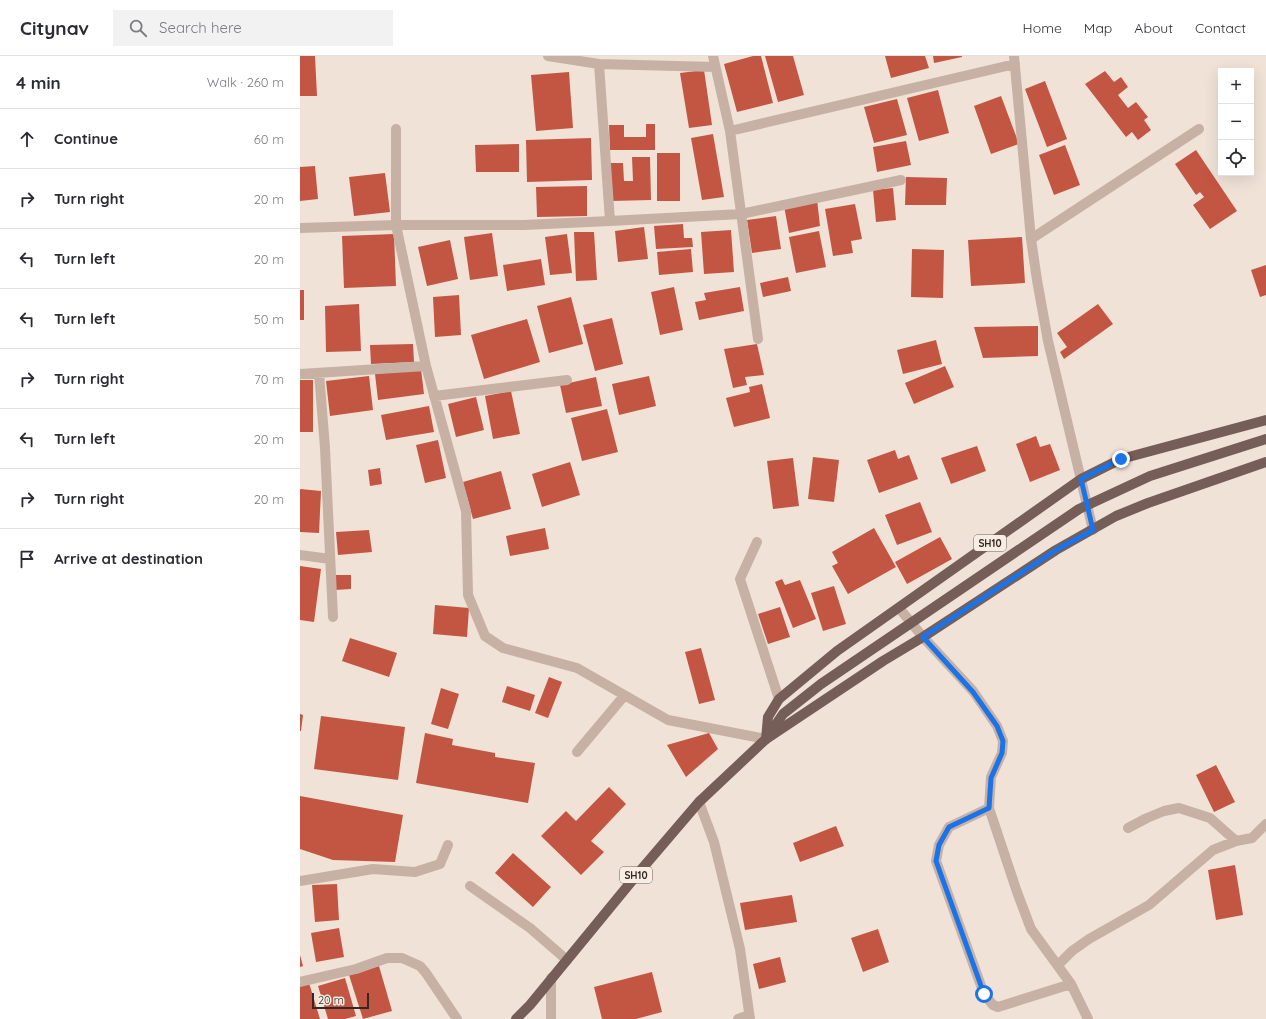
<!DOCTYPE html>
<meta charset="utf-8">
<style>
:root{--surface:#fff;--page:#f2f2f3;--text:#2b2b33;--muted:#7c7c81;--line:#e1e1e2}
body{margin:0;font-family:Quicksand,sans-serif;background:var(--page);color:var(--text)}
.controls{position:absolute;right:12px;top:12px;display:grid;overflow:hidden;border-radius:0px;box-shadow:0 4px 16px #0002}
.controls button{width:36px;height:36px;display:grid;place-items:center;padding:0;border:0;border-bottom:1px solid var(--line);background:var(--surface);color:var(--text);font:20px sans-serif}
.scale{position:absolute;left:12px;bottom:10px;width:57px;box-sizing:border-box;padding-left:4px;border:2px solid #332825;border-top:0;font-size:11px;line-height:14px;white-space:nowrap;color:#332825;-webkit-text-stroke:3px #f8ede3;paint-order:stroke}
.stop{position:absolute;width:12px;height:12px;margin:-9px;border:3px solid #1a73e8;border-radius:50%;background:#fff}
.stop.end{background:#1a73e8;border-color:#fff;box-shadow:0 1px 4px #0008}
.list{margin:0;padding:0;list-style:none}
h2{display:flex;justify-content:space-between;align-items:center;height:52px;margin:0;padding:0 16px;font-size:17px}
h2 small{font-size:13px;font-weight:400;color:var(--muted)}
.list li{display:grid;grid-template-columns:26px 1fr auto;gap:12px;align-items:center;box-sizing:border-box;height:60px;padding:0 16px;border-top:1px solid var(--line)}
.list b{display:block;font-size:15px;white-space:nowrap}
.list em{font-size:13px;font-style:normal;color:var(--muted)}
.icon{flex:none;width:22px;height:22px;fill:none;stroke:currentColor;stroke-width:2;stroke-linecap:round;stroke-linejoin:round}
.map{position:relative;flex:none;width:966px;height:963px;overflow:hidden}
header{display:flex;align-items:center;gap:24px;box-sizing:border-box;height:56px;padding:0 20px;background:var(--surface);border-bottom:1px solid var(--line)}
header strong{font-size:19px}
nav{display:flex;gap:22px;margin-inline-start:auto;font-size:14px}
.search{width:280px;height:36px;background:var(--page);display:flex;align-items:center;gap:10px;box-sizing:border-box;padding:0 14px;border-radius:0px;color:var(--muted);font-size:15px}
main{display:flex}
aside{flex:1;background:var(--surface)}
.map>svg:first-child{display:block}
.building{fill:#c35642}
.lines{fill:none;stroke-linecap:round;stroke-linejoin:round}
.minor{stroke:#c7b1a4;stroke-width:10}
.primary{stroke:#755e57;stroke-width:10}
.primary-bridge{stroke:#755e57;stroke-width:10}
.route{stroke:#1a73e8;stroke-width:5}
.labels{text-anchor:middle;stroke-width:4;stroke-linejoin:round;paint-order:stroke}
.shield{fill:#f8ede3;stroke:#6e635e;stroke-width:1}
.shield-label{font-size:10px;font-weight:bold;fill:#332825}
</style>
<header>
<strong>Citynav</strong>
<div class="search"><svg class="icon" aria-label="search" viewBox="0 0 24 24"><circle cx="10" cy="10" r="6"/><path d="M15 15l6 6"/></svg>Search here</div>
<nav><a>Home</a><a>Map</a><a>About</a><a>Contact</a></nav>
</header>
<main>
<aside>
<h2>4 min<small>Walk · 260 m</small></h2>
<ul class="list">
<li><svg class="icon" aria-label="ahead" viewBox="0 0 24 24"><path d="M12 20V5M6 11l6-6 6 6"/></svg><div><b>Continue</b></div><em>60 m</em></li>
<li><svg class="icon" aria-label="right" viewBox="0 0 24 24"><path d="M7 20v-9h11M14 6l5 5-5 5"/></svg><div><b>Turn right</b></div><em>20 m</em></li>
<li><svg class="icon" aria-label="left" viewBox="0 0 24 24"><path d="M17 20v-9H6M10 6l-5 5 5 5"/></svg><div><b>Turn left</b></div><em>20 m</em></li>
<li><svg class="icon" aria-label="left" viewBox="0 0 24 24"><path d="M17 20v-9H6M10 6l-5 5 5 5"/></svg><div><b>Turn left</b></div><em>50 m</em></li>
<li><svg class="icon" aria-label="right" viewBox="0 0 24 24"><path d="M7 20v-9h11M14 6l5 5-5 5"/></svg><div><b>Turn right</b></div><em>70 m</em></li>
<li><svg class="icon" aria-label="left" viewBox="0 0 24 24"><path d="M17 20v-9H6M10 6l-5 5 5 5"/></svg><div><b>Turn left</b></div><em>20 m</em></li>
<li><svg class="icon" aria-label="right" viewBox="0 0 24 24"><path d="M7 20v-9h11M14 6l5 5-5 5"/></svg><div><b>Turn right</b></div><em>20 m</em></li>
<li><svg class="icon" aria-label="arrive" viewBox="0 0 24 24"><path d="M6 21V4h12l-3 4 3 4H6"/></svg><div><b>Arrive at destination</b></div></li>
</ul>
</aside>
<div class="map">
<svg width="966" height="963" viewBox="0 0 966 963">
<rect width="100%" height="100%" fill="#f0e2d7"/>
<!-- building -->
<path class="building" d="M0 0H15L17 40H0Z
M453 0H461L473 47 437 56 424 8Z
M465 0H493L504 39 478 46Z
M585 0H625L629 12 591 22Z
M633 0H662V1L634 7Z
M404 14 412 69 389 72 380 17Z
M805 15 814 26 821 21 828 31 818 39 828 52 836 46 848 61 844 64 851 74 838 84 832 76 826 81 785 28Z
M269 16 273 72 236 75 231 19Z
M745 25 767 83 747 91 725 33Z
M638 34 649 77 619 85 607 42Z
M701 40 719 88 691 98 674 50Z
M597 43 607 79 574 87 564 51Z
M346 68H355V94H310L309 69H324V81H346Z
M413 78 424 141 402 144 391 82Z
M291 82 292 124 227 126 226 84Z
M606 85 611 109 577 116 573 91Z
M219 88V116H176L175 89Z
M765 89 780 129 754 139 739 99Z
M896 94 937 155 910 173 893 149 904 141 900 136 896 139 875 108Z
M357 97H380V145H357Z
M332 101H350L351 144 311 145 310 107H323L324 125H333Z
M15 110 18 143 0 145V111Z
M85 117 90 156 54 160 49 121Z
M606 121 647 122 646 149H605Z
M287 130V160L237 161 236 131Z
M593 132 596 164 576 166 573 134Z
M517 143 520 170 489 177 484 150Z
M555 148 562 183 551 185 553 197 533 200 525 153Z
M476 160 481 193 452 197 447 164Z
M383 168 384 182H392L393 191 356 193 354 170Z
M344 171 348 203 318 206 315 175Z
M431 174 434 216 404 218 401 176Z
M519 175 526 211 496 217 489 181Z
M274 176H294L297 224 276 225Z
M192 177 198 220 170 224 164 181Z
M94 178 96 230 44 232 42 180Z
M267 178 272 217 250 219 245 181Z
M722 181 725 227 671 230 668 184Z
M150 184 158 223 127 230 118 191Z
M391 193 393 216 359 219 357 196Z
M612 193 644 194 643 242 611 241Z
M241 203 245 229 207 235 203 209Z
M966 209V239L960 241 951 214Z
M488 221 491 235 463 241 460 227Z
M374 231 383 274 360 279 351 236Z
M440 231 444 255 399 264 395 246 406 244 404 237Z
M0 234H4V264H0Z
M159 239 161 279 135 281 133 241Z
M271 241 283 288 249 297 237 250Z
M59 248 61 295 26 296 25 250Z
M798 248 813 268 764 303 760 296 767 291 757 277Z
M312 262 323 308 295 315 283 269Z
M227 263 240 306 184 323 171 279Z
M738 270V300L683 302 674 271Z
M636 284 642 308 603 318 597 294Z
M113 288 114 306 71 308 70 289Z
M457 288 464 319 445 321 447 329 433 332 424 293Z
M645 310 654 331 614 348 605 327Z
M121 313 124 338 78 344 75 318Z
M69 320 73 354 30 360 26 325Z
M349 320 356 350 319 359 312 328Z
M296 321 302 350 266 357 260 329Z
M0 324H13V376H0Z
M462 328 470 362 434 371 426 342 450 336 449 331Z
M211 335 220 378 193 383 185 340Z
M176 341 184 374 156 381 148 348Z
M129 350 134 376 86 384 81 359Z
M307 353 318 396 282 405 271 362Z
M736 380 740 391 750 388 760 414 730 426 716 388Z
M138 384 146 422 125 427 116 389Z
M677 390 686 415 651 428 641 402Z
M595 394 598 403 609 399 618 423 579 437 567 404Z
M513 401 539 404 534 446 508 443Z
M493 402 499 450 473 453 467 405Z
M270 406 280 439 242 451 232 418Z
M80 412 82 428 70 430 68 414Z
M201 415 211 453 173 463 163 426Z
M0 433 21 435 19 477 0 476Z
M620 446 632 476 597 489 585 459Z
M245 472 249 493 210 500 206 480Z
M574 472 596 511 548 538 532 510 538 507 532 496Z
M69 474 72 496 38 499 36 476Z
M640 481 652 503 607 528 595 506Z
M0 510 21 513 14 566 0 564Z
M35 519H51V533L35 534Z
M482 523 485 529 500 524 516 563 493 572 475 526Z
M534 530 546 568 523 575 511 537Z
M135 549 169 552 167 581 133 578Z
M480 551 490 581 468 588 458 558Z
M50 582 97 597 89 621 42 605Z
M401 592 415 644 399 648 385 596Z
M249 621 262 626 248 662 235 657Z
M207 630 235 639 230 655 202 646Z
M141 632 159 638 148 673 131 668Z
M0 658 3 659 1 675H0Z
M21 660 105 671 98 724 14 713Z
M125 677 153 683 152 689 195 697V701L235 707 228 747 116 727Z
M409 677 418 693 386 721 367 689Z
M916 709 935 746 914 756 896 719Z
M309 731 326 748 291 785 304 796 281 819 241 780 266 755 276 765Z
M0 740 103 759 95 806 33 804 0 793Z
M536 770 544 790 500 806 493 787Z
M213 797 251 831 233 851 195 817Z
M935 809 943 859 916 864 908 814Z
M37 828 39 864 15 866 12 829Z
M492 839 497 866 445 874 440 847Z
M39 872 44 901 16 906 11 877Z
M578 873 589 906 563 916 551 882Z
M0 899 3 910 0 911Z
M480 901 486 926 459 933 453 908Z
M79 910 92 955 63 963 49 919Z
M352 916 362 956 336 963H302L294 931Z
M45 922 56 960 45 963H28L18 930Z
M9 927 20 963H0V930Z"/>
<g class="lines">
<!-- minor -->
<path class="minor" d="M248 0 299 8 415 11
M413 0 430 75 458 283
M714 0 731 183 737 224 748 285 793 474
M299 8 310 165
M96 73V169L126 310 166 455 168 539 185 580 203 592 277 612 368 664 466 683
M430 75 715 8
M0 172 96 169H224L310 165 441 158 601 124
M731 183 899 73
M19 317 25 392 33 561
M0 318 126 310
M134 340 267 324
M457 486 440 523 479 643
M0 499 30 503
M599 552 623 581 673 635 697 670 703 685 702 697 691 721 689 752 717 836 731 873 771 928 788 963
M277 696 324 640
M399 746 414 786 440 893 450 963
M689 752 649 771 639 789 636 805 684 938 693 949 698 951 771 928
M828 772 847 762 864 755 879 752 910 762 936 785
M0 825 73 813 115 816 140 808 148 789
M170 830 230 872 267 904
M758 909 772 895 789 883 849 849 913 794 936 785 952 782 966 768
M0 926 56 913 87 902H102L120 910 126 917 157 963
M251 963V922
M438 963 449 959"/>
<!-- primary -->
<path class="primary" d="M466 683 468 661 479 643 537 595 781 423 821 403 966 364
M216 963 230 949 340 815 399 746 466 683 583 605 623 581 756 494 816 460 848 447 966 406"/>
<!-- primary-bridge -->
<path class="primary-bridge" d="M466 683 483 658 521 628 779 453 850 420 966 383"/>
</g>
<g class="lines">
<!-- route -->
<path class="route" d="M684 938 636 805 639 789 649 771 689 752 691 722 702 697 703 685 697 670 673 636 623 581 756 494 793 474 781 423 821 403"/>
</g>
<g class="labels">
<!-- shield labels -->
<g class="shield">
<rect x="674" y="479" width="32" height="16" rx="3"/>
<rect x="320" y="811" width="32" height="16" rx="3"/>
</g>
<g class="shield-label">
<text x="690" y="491">SH10</text>
<text x="336" y="823">SH10</text>
</g>
</g>
</svg>
<div class="controls">
<button>+</button>
<button>−</button>
<button><svg class="icon" aria-label="locate" viewBox="0 0 24 24"><circle cx="12" cy="12" r="6"/><path d="M12 2v4M12 18v4M2 12h4M18 12h4"/></svg></button>
</div>
<div class="scale">20 m</div>
<div class="stop" style="left:684px;top:938px"></div>
<div class="stop end" style="left:821px;top:403px"></div>
</div>
</main>
